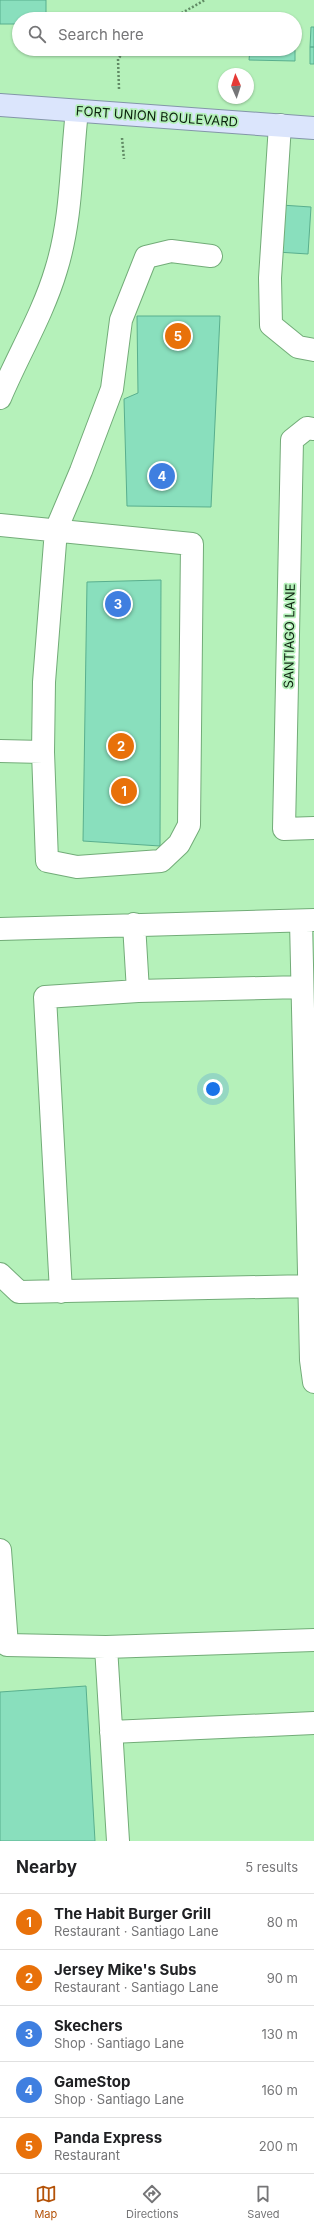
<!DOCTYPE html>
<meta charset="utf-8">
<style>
:root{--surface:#fff;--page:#f2f2f2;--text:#202124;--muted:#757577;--line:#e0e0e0;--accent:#b45309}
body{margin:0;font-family:Inter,sans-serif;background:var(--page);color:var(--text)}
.compass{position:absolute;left:218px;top:68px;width:36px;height:36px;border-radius:50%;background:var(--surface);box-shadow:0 1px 3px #0004;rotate:357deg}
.you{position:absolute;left:213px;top:1089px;width:14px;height:14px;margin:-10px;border:3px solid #fff;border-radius:50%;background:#1a73e8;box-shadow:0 0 0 6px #1a73e833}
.badge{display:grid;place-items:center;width:26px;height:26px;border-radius:50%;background:var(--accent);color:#fff;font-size:13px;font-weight:700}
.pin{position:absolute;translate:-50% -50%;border:2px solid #fff;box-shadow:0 1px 4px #0006}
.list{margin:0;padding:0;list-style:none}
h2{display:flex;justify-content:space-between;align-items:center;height:52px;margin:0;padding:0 16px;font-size:17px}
h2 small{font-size:13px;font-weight:400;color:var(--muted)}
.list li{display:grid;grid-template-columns:26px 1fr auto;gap:12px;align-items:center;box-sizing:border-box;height:56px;padding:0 16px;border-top:1px solid var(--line)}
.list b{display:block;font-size:15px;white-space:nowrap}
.list p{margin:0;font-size:13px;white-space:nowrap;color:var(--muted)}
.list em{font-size:13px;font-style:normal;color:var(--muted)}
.icon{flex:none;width:22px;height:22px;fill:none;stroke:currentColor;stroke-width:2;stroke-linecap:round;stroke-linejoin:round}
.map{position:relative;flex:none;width:314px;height:1841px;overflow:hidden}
.search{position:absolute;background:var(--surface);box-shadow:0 1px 3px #0004;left:12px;right:12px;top:12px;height:44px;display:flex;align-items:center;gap:10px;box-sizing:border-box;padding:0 14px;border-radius:22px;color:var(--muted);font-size:15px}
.sheet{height:332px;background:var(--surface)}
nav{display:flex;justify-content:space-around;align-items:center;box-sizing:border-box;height:56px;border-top:1px solid var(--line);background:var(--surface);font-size:11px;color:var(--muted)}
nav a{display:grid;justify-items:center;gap:2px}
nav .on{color:var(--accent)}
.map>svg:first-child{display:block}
.building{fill:#89dfbd;stroke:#59af8e}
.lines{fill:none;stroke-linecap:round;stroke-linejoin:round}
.minor-casing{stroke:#72ac78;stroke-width:24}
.major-casing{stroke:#8396a8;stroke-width:24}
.path{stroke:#618b65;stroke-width:2.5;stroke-dasharray:2 2;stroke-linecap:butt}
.minor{stroke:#fff;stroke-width:22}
.major{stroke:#dbe5fc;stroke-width:22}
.labels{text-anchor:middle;stroke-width:3.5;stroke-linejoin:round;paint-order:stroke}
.street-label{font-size:13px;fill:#0d2410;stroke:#b5f1ba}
</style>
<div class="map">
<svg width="314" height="1841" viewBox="0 0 314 1841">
<rect width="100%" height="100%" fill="#b5f1ba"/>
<!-- building -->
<path class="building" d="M0 0H46V19H19V24H0Z
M311 27H314V47H310Z
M310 47H314V64H310Z
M250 49H295V61L249 60Z
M281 205 311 207 308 254 277 252Z
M137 316H220L211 507 127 506 124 399 138 393Z
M161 580 160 846 83 841 87 582Z
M86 1686 95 1841H0V1692Z"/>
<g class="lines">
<defs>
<path id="minor" d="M280 125 270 278 271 325 298 347 314 350
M0 398C18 355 43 314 56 270 72 219 71 163 77 111
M314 429 307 428 292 440 284 829 314 828
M0 525 192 544 189 825 179 844 161 861 77 867 47 861 43 752
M0 751 43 752 44 682 56 530 81 471 112 389 121 320 146 257 171 251 211 256
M301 921 311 1360 314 1382
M0 929 314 920
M138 991 302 987
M0 1274 19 1292 310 1286
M61 1292 45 997 138 991 134 924
M0 1550 7 1645 106 1647 314 1640
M106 1647 118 1841
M111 1732 314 1723"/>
<path id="major" d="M0 105 314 128"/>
</defs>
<!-- minor casing -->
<use href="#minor" class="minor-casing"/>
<!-- major casing -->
<use href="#major" class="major-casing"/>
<!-- path -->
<path class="path" d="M171 19 205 0
M119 89 118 59 126 49
M122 138 124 159"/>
<!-- minor -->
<use href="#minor" class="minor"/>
<!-- major -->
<use href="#major" class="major"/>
</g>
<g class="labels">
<!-- street labels -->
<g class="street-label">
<text transform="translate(157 116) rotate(4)" y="5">FORT UNION BOULEVARD</text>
<text transform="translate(289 636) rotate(-89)" y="5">SANTIAGO LANE</text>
</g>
</g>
</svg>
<svg class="compass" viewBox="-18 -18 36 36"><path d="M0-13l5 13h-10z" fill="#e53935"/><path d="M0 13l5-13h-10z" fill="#757577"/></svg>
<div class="you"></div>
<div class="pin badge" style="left:124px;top:791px;background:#e8710a">1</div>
<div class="pin badge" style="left:121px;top:746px;background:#e8710a">2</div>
<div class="pin badge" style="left:118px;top:604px;background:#3f7fe0">3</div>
<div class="pin badge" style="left:162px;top:476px;background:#3f7fe0">4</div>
<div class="pin badge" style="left:178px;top:336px;background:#e8710a">5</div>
<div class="search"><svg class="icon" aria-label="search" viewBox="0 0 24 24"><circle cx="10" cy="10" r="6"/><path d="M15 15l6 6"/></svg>Search here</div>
</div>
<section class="sheet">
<h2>Nearby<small>5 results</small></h2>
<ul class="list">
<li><span class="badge" style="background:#e8710a">1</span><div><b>The Habit Burger Grill</b><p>Restaurant · Santiago Lane</p></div><em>80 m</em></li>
<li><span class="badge" style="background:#e8710a">2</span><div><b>Jersey Mike's Subs</b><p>Restaurant · Santiago Lane</p></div><em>90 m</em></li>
<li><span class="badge" style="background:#3f7fe0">3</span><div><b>Skechers</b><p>Shop · Santiago Lane</p></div><em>130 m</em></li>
<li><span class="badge" style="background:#3f7fe0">4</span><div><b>GameStop</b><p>Shop · Santiago Lane</p></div><em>160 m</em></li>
<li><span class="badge" style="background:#e8710a">5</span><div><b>Panda Express</b><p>Restaurant</p></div><em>200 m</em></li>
</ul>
</section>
<nav>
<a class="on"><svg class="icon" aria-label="map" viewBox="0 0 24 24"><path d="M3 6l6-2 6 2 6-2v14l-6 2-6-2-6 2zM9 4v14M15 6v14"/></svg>Map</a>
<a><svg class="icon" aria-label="directions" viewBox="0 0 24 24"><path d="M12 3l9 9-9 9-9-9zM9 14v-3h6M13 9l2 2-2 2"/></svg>Directions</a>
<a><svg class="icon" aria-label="saved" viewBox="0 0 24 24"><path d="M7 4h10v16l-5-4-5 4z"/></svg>Saved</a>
</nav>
